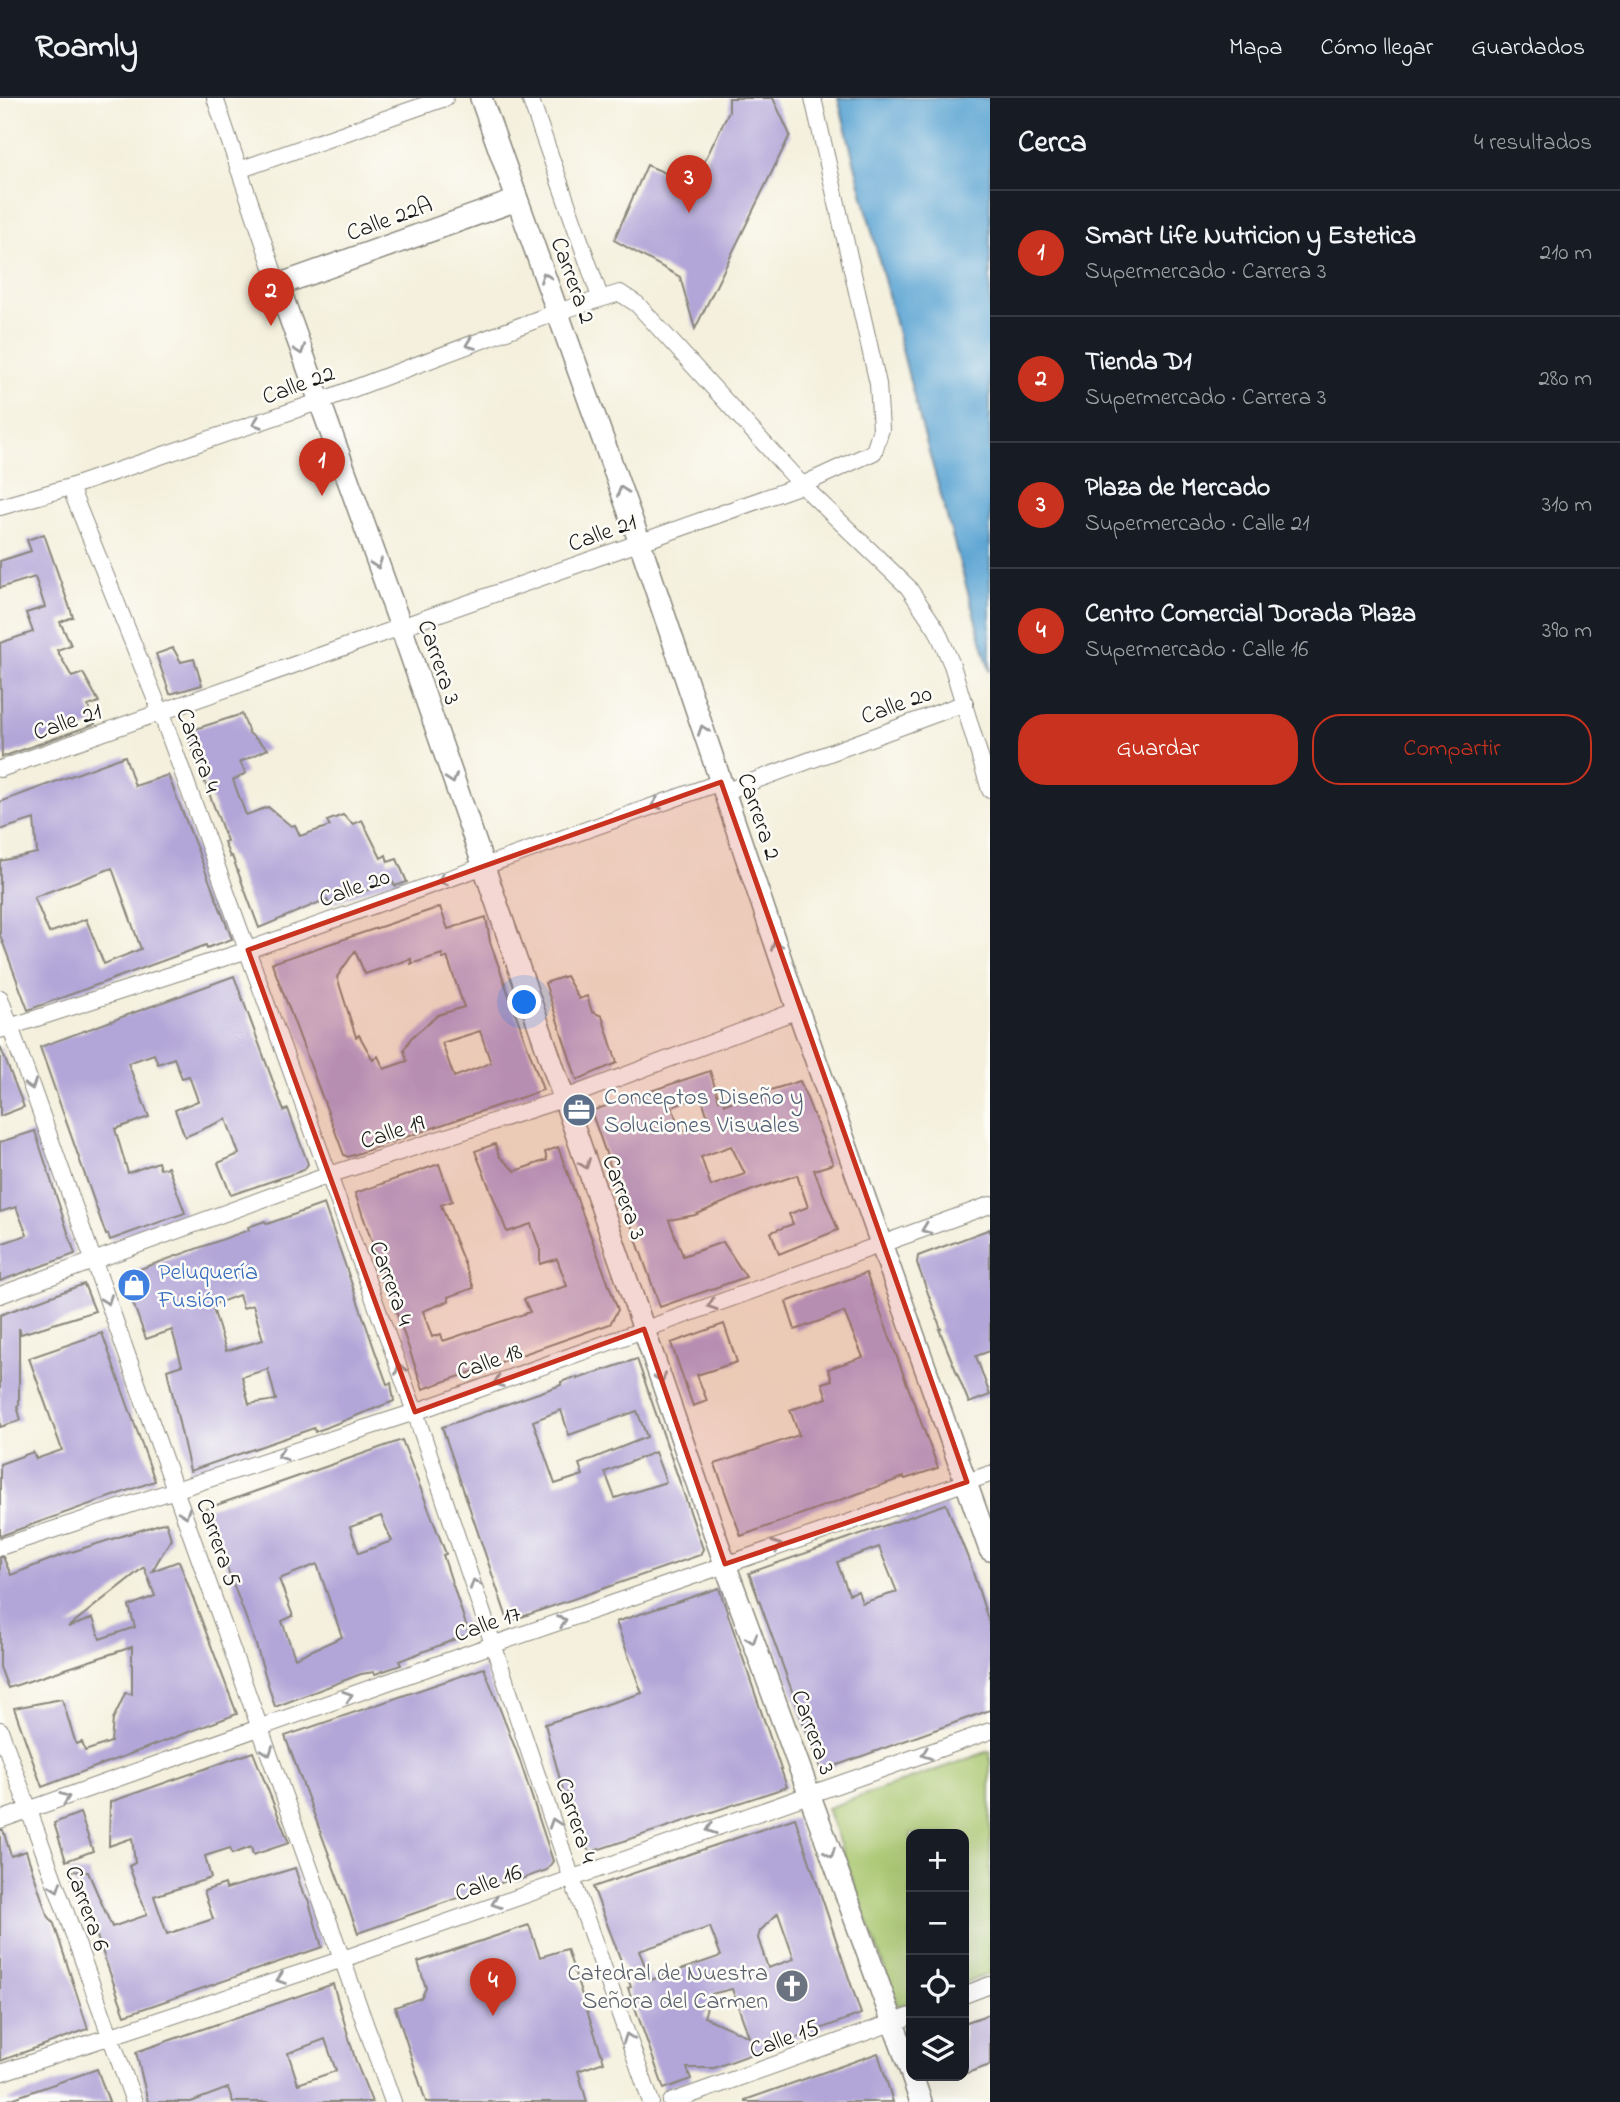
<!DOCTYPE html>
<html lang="es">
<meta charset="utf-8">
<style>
:root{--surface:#171b24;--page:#20242c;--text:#f1f3f6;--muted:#9ea1a6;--line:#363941;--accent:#c8321e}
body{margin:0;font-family:"Indie Flower",sans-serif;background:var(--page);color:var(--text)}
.controls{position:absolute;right:21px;bottom:21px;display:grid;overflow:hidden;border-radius:14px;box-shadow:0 7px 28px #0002}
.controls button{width:63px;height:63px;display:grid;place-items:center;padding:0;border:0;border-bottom:2px solid var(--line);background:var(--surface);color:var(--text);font:35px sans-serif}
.you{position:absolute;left:525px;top:905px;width:24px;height:24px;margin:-18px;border:5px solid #fff;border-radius:50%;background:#1a73e8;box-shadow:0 0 0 10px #1a73e833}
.badge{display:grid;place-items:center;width:46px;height:46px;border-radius:50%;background:var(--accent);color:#fff;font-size:23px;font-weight:700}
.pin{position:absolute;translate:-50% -58px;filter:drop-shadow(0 2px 4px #0008)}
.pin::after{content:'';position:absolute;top:37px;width:24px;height:21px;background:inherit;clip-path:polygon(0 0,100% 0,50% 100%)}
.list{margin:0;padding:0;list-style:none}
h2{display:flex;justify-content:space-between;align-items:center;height:91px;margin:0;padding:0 28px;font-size:30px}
h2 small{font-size:23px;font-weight:400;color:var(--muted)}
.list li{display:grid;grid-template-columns:46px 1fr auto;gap:21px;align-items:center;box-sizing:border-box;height:126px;padding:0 28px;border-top:2px solid var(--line)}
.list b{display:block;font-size:26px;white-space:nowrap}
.list p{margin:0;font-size:23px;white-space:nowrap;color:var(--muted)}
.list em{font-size:23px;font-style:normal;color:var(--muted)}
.actions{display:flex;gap:14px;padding:21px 28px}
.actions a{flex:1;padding:16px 0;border:2px solid var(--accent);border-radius:28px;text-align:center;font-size:24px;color:var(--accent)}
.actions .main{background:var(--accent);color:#fff}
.icon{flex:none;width:38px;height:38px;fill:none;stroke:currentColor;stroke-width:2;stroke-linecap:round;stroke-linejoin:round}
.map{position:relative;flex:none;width:990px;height:2004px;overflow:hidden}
header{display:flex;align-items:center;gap:42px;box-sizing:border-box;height:98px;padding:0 35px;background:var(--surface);border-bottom:2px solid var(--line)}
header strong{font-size:33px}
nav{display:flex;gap:38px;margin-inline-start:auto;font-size:24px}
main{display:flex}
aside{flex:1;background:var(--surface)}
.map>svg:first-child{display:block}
.green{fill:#a8c66e;stroke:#627145;stroke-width:2}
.water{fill:#5ca4d3;stroke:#3c6078;stroke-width:2}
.building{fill:#b2a6d8;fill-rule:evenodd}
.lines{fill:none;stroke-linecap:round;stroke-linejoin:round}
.minor-casing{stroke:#88867c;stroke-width:18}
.secondary-casing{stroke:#88867c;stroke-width:24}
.minor{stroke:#fff;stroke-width:16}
.secondary{stroke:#fff;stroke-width:21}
.oneway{stroke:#999}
.marked{fill:#c8321e;fill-opacity:0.2;stroke:#c8321e;stroke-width:5;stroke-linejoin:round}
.labels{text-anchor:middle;stroke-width:5;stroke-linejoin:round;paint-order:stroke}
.street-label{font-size:24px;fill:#1c1c1c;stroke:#fdfcf7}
.service-label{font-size:24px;fill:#4e5e75;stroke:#fdfcf7;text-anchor:start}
.shop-label{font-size:24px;fill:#366cbe;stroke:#fdfcf7;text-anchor:start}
.worship-label{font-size:24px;fill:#5b616d;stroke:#fdfcf7;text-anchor:end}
</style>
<header>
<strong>Roamly</strong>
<nav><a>Mapa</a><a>Cómo llegar</a><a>Guardados</a></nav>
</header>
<main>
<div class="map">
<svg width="990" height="2004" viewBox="0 0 990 2004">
<rect width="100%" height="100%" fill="#fdfcf7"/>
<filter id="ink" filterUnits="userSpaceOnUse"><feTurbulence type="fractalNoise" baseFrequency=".0143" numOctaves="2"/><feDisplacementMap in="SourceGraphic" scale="14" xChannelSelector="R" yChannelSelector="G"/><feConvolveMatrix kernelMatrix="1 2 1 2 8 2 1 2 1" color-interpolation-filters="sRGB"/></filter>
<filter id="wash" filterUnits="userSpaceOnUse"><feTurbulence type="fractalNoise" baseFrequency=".00686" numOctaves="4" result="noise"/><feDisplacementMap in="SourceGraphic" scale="28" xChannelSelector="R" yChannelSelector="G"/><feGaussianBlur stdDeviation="1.57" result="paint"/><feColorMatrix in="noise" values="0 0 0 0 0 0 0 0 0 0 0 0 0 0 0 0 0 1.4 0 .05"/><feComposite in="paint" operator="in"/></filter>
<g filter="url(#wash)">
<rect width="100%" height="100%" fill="#f4f0dd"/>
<!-- green -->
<path class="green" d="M990 1653V1876L964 1885V1736H911V1904L898 1908 827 1710Z"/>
<!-- water -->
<path class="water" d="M838 0H990V574L917 311Z"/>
<g id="blocks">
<!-- building -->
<path class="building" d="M729 0H773L790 37 695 231 680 179 614 142 647 67 693 87 729 13Z
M44 436 73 519 60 524 71 547 57 552 72 579 83 575 99 604 88 608 95 626 2 659 0 545 33 534 26 515 45 509 35 479 0 490V463L31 453 27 442Z
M173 550 181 564 194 561 202 587 170 596 156 556Z
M242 616 249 635 268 651 240 664 246 675 233 682 246 717 268 709 291 728 295 727 300 738 330 728 327 723 343 717 353 726 362 722 381 760 386 757 388 764 397 761 407 784 395 788 392 783 329 806 327 801 259 830 232 758 230 759 224 744 227 743 186 634Z
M125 658 135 688 168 677 232 841 207 850 206 847 28 912 0 837V763L37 755 34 721 0 732V704ZM112 770 141 851 104 866 86 821 49 835 34 799Z
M440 809 448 831 486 819 490 844 543 992 348 1059 344 1057 272 865ZM355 853 365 876 411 861V866L442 856 443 861 447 859 464 909 438 917 411 940 404 952 407 963 384 971 378 958 373 962 359 937 356 939 337 879ZM480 933 491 965 454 979 442 945Z
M234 878 284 1013 288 1011 308 1066 304 1072 231 1097 218 1065 239 1056 226 1021 185 1039 175 1012 198 1003 189 978 182 980 174 960 158 966 154 956 128 965 149 1019 115 1031 128 1075 158 1064 160 1071 168 1069 185 1115 110 1142 108 1136 106 1137 40 949Z
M566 878 579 901 587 898 592 914 602 918 617 965 577 982 545 885Z
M0 948 24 1009 0 1018Z
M710 973 719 1002 723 1001 725 1006 800 983 833 1066 814 1072 838 1132 779 1156 771 1134 793 1126 789 1116 808 1109 797 1077 750 1093 695 1117 669 1122 683 1158 723 1144 746 1179 660 1209 591 1013ZM701 998 709 1023 681 1034 672 1009ZM731 1048 745 1076 711 1088 701 1059Z
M35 1033 75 1156 0 1183V1146L27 1137 16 1109 0 1114V1044Z
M495 1046 499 1058 515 1073 547 1062 545 1054 558 1049 618 1212 610 1226 423 1291 355 1095 439 1066 452 1103 441 1107 474 1190 448 1199 449 1203 423 1213 432 1239 441 1236 443 1243 530 1214 524 1201 567 1188 557 1161 540 1166V1152L531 1126 507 1134 475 1053Z
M324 1106 375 1253 387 1286 391 1285 394 1303 315 1334 314 1330 190 1373 167 1272 182 1267 172 1232 146 1241 123 1177 249 1132 248 1129 265 1123 267 1126ZM239 1197 243 1210 253 1207 263 1242 226 1253 212 1207ZM268 1271 276 1302 249 1306 242 1279Z
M990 1131V1253L976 1258 990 1297 969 1305 939 1231H941L917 1165 918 1158Z
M866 1175 938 1370 905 1381 904 1379 741 1438 715 1366 799 1337 790 1312 827 1300 822 1285 832 1282 828 1271 863 1259 844 1214 795 1232 786 1204Z
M84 1186 95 1213 21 1236 19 1230V1307L17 1308 21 1322 0 1329V1217Z
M724 1226 737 1264 697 1277 707 1303 693 1308 671 1245Z
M102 1235 155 1383 0 1438V1366L33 1354 36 1361 62 1352 29 1260Z
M637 1261 703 1451 700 1457 513 1522 507 1520 442 1329 561 1287V1284L569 1281 577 1279V1281ZM561 1312 569 1337 637 1313 647 1339 579 1366 583 1377 555 1386 533 1323ZM655 1354 666 1384 615 1400 605 1374Z
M402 1342 446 1456 443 1457 469 1536 399 1563 401 1567 375 1576 374 1574 361 1576 275 1609 255 1544 205 1411ZM381 1418 392 1443 359 1455 350 1429ZM317 1466 342 1539 295 1560 282 1523 293 1518 279 1481Z
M946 1406 970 1465 990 1528V1612L821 1673 749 1475ZM879 1449 897 1494 862 1505 858 1493 849 1496 837 1464Z
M166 1424 171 1441 152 1473 179 1463 237 1616 42 1689 14 1610 62 1601 76 1646 82 1644 85 1653 111 1644 113 1621 118 1611 125 1595 132 1596V1549L8 1590 0 1569V1459H3L11 1477 62 1457ZM144 1469 155 1498 129 1508 135 1529 100 1541 93 1520 68 1529Z
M719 1490 787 1689 591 1754 586 1750 567 1695 564 1696 545 1626 642 1595 616 1524Z
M484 1570 519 1660 553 1763 547 1772 516 1783 515 1780 358 1835 285 1638Z
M253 1654 289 1745 253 1757 251 1749 232 1756 230 1750 205 1758 211 1780 154 1798 167 1836 213 1821 204 1793 225 1786 226 1791 295 1770 303 1796 308 1801 322 1849 125 1917 81 1794 78 1795 69 1773 88 1774 112 1829 147 1817 129 1768 135 1765 132 1740 109 1748 110 1704Z
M80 1715 93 1753 66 1763 54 1725Z
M795 1720 861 1916 714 1970H687L691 1981 664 1991 628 1890 631 1889 593 1789ZM778 1815 794 1861 768 1870 758 1840 760 1833ZM710 1829 721 1858 651 1882 639 1853ZM732 1891 749 1939 704 1919 711 1896Z
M0 1732H3L11 1758 26 1753 47 1816 54 1826 88 1931 0 1963Z
M529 1827 540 1859 567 1851 576 1879 604 1964 578 1973 587 2004H426L395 1909 421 1900 426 1890 418 1864Z
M333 1886 356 1964 372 2004H233L228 1990 191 2004H148L136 1954ZM325 1941 336 1973 298 1986 288 1955Z
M990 1916V1967L964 1976V1925Z
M878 1955 893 2004H745V2002Z
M97 1971 109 2004H9L8 2002Z"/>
</g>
</g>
<g filter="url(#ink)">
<use href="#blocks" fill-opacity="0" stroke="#88867c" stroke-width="2"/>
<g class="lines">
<defs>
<path id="minor" d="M215 0 278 187
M530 0 600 199
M239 72 445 0
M70 389 161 615 415 1314 571 1778 651 2004
M0 409 70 389 318 304 557 214 620 195 637 206 802 387 908 489 937 532 952 567 990 692
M0 671 802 387 874 354 881 331 878 286 813 0
M724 694 965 605
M0 900 393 2004
M0 932 248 852 721 684
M0 1197 329 1077 563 1001 798 912
M0 1449 415 1314 990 1107
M0 1632 134 2004
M0 1722 495 1546 990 1376
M964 1897 990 1887
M0 1975 343 1861 990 1633
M671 2004 911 1918"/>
<path id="secondary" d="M481 0 640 445 798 912 990 1452
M517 102 278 187 401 529 725 1466 911 1974
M912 1978 921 2004"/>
</defs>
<!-- minor casing -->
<use href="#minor" class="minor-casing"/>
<!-- secondary casing -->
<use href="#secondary" class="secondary-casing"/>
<!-- minor -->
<use href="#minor" class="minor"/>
<!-- secondary -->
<use href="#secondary" class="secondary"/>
</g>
<!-- one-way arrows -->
<defs><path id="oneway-chevron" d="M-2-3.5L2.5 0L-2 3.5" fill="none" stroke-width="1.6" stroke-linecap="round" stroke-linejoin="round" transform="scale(1.75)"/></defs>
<g class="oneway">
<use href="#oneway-chevron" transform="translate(545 179) rotate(-110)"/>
<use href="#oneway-chevron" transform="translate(470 246) rotate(159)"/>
<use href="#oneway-chevron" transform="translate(300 252) rotate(71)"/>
<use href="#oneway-chevron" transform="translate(257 325) rotate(161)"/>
<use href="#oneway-chevron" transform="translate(622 393) rotate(-110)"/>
<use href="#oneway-chevron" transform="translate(377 466) rotate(70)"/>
<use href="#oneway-chevron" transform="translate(703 632) rotate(-109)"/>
<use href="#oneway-chevron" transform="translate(452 681) rotate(71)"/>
<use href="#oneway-chevron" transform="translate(656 706) rotate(161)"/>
<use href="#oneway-chevron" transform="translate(442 782) rotate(160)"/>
<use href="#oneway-chevron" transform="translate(776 847) rotate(-109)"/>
<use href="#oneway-chevron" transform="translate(31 987) rotate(71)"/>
<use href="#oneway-chevron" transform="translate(585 1066) rotate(70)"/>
<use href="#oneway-chevron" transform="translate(926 1131) rotate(159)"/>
<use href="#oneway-chevron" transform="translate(107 1202) rotate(70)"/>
<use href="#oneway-chevron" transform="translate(712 1207) rotate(161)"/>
<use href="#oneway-chevron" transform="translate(400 1271) rotate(-110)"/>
<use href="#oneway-chevron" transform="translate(661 1280) rotate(71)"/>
<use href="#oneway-chevron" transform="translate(498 1284) rotate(160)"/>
<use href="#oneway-chevron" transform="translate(282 1357) rotate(162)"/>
<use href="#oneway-chevron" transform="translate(185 1415) rotate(71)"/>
<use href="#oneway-chevron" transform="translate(777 1448) rotate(-19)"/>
<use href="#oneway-chevron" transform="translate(475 1486) rotate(-109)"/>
<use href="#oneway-chevron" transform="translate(562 1523) rotate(-19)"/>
<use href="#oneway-chevron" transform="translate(752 1541) rotate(70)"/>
<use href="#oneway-chevron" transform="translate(348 1598) rotate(-19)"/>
<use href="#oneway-chevron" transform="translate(268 1653) rotate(70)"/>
<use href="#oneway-chevron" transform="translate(926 1656) rotate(160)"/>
<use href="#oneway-chevron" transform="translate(65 1700) rotate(-20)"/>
<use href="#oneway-chevron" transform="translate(554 1725) rotate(-108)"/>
<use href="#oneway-chevron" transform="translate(711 1731) rotate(161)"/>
<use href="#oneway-chevron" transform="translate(830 1755) rotate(69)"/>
<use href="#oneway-chevron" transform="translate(56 1789) rotate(70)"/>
<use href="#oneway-chevron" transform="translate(496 1805) rotate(160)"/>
<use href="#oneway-chevron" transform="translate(281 1881) rotate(162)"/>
<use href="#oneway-chevron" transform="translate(628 1940) rotate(-110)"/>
</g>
</g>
<!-- marked area -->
<path class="marked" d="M721 684 967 1384 725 1466 644 1231 415 1314 248 852Z"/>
<!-- icons -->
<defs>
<symbol id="office-disc" viewBox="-11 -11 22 22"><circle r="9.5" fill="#5c6f8a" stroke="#fdfcf7"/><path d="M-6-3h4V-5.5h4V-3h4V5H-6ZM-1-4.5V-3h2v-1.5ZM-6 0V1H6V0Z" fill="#fff"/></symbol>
<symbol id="shop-disc" viewBox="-11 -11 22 22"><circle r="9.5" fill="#3f7fe0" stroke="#fdfcf7"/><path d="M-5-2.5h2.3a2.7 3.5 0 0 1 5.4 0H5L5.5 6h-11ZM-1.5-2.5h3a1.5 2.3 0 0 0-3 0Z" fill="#fff"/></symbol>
<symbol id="church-disc" viewBox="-11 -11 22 22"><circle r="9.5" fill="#6b7280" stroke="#fdfcf7"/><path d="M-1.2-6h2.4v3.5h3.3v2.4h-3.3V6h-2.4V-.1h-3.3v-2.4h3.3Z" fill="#fff"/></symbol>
</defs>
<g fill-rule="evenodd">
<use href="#office-disc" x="560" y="993" width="38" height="38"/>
<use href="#shop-disc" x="115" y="1168" width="38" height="38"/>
<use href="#church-disc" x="773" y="1869" width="38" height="38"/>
</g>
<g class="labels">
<!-- street labels -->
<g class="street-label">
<text transform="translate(389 120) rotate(-20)" y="8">Calle 22A</text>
<text transform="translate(574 182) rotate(70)" y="8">Carrera 2</text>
<text transform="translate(298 286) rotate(-20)" y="8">Calle 22</text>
<text transform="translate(602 434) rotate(-20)" y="8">Calle 21</text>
<text transform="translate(440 564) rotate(71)" y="8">Carrera 3</text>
<text transform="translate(896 606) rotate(-20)" y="8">Calle 20</text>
<text transform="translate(67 623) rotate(-19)" y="8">Calle 21</text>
<text transform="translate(199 652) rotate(70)" y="8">Carrera 4</text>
<text transform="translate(760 718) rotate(71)" y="8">Carrera 2</text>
<text transform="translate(354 789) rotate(-20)" y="8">Calle 20</text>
<text transform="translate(392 1033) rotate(-18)" y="8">Calle 19</text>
<text transform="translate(625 1099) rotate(70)" y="8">Carrera 3</text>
<text transform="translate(392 1185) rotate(70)" y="8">Carrera 4</text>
<text transform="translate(489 1263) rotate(-20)" y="8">Calle 18</text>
<text transform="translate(219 1444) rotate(71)" y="8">Carrera 5</text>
<text transform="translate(487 1525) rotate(-19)" y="8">Calle 17</text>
<text transform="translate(814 1634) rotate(70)" y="8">Carrera 3</text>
<text transform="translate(577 1722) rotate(72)" y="8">Carrera 4</text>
<text transform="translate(488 1784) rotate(-20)" y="8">Calle 16</text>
<text transform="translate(88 1810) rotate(70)" y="8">Carrera 6</text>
<text transform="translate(784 1940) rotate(-20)" y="8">Calle 15</text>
</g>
<!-- service labels -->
<g class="service-label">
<text x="604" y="1006">Conceptos Diseño y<tspan x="604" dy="28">Soluciones Visuales</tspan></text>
</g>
<!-- shop labels -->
<g class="shop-label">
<text x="158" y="1181">Peluquería<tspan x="158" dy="28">Fusión</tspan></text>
</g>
<!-- worship labels -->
<g class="worship-label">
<text x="768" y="1882">Catedral de Nuestra<tspan x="768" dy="28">Señora del Carmen</tspan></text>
</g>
</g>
</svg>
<div class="controls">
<button>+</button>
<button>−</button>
<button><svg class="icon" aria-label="locate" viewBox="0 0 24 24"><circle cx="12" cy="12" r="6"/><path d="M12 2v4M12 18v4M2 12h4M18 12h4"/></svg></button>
<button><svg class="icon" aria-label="layers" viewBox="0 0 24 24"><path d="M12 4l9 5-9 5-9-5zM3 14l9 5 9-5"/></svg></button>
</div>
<div class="you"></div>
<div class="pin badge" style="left:322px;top:398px">1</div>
<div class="pin badge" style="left:271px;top:228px">2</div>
<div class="pin badge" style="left:689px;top:115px">3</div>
<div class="pin badge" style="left:493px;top:1918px">4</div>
</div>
<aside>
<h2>Cerca<small>4 resultados</small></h2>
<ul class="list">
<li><span class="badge">1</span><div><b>Smart Life Nutricion y Estetica</b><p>Supermercado · Carrera 3</p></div><em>210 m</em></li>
<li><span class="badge">2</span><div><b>Tienda D1</b><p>Supermercado · Carrera 3</p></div><em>280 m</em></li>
<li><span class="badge">3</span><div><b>Plaza de Mercado</b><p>Supermercado · Calle 21</p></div><em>310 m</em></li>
<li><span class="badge">4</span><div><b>Centro Comercial Dorada Plaza</b><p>Supermercado · Calle 16</p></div><em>390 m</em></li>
</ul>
<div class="actions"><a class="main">Guardar</a><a>Compartir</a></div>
</aside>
</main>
